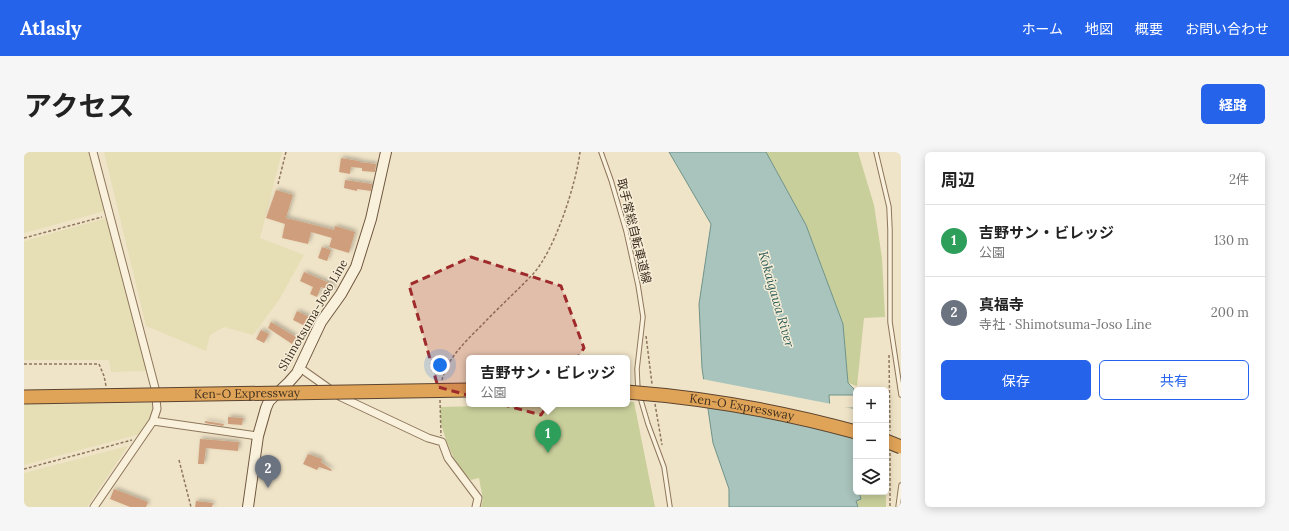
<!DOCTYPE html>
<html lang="ja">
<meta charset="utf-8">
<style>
:root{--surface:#fff;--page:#f6f6f6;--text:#222;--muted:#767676;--line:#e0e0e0;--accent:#2563eb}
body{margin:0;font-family:Lora,"Noto Sans JP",serif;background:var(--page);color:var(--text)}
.controls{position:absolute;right:12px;bottom:12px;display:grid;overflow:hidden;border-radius:6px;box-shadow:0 2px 10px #0003}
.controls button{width:36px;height:36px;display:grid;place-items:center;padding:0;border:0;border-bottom:1px solid var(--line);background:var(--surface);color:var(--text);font:20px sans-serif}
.you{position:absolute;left:416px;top:213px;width:14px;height:14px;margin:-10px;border:3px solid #fff;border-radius:50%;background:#1a73e8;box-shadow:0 0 0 6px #1a73e833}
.badge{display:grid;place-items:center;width:26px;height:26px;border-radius:50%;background:var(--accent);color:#fff;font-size:13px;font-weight:700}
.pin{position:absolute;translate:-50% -33px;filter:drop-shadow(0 1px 2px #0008)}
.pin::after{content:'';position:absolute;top:21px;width:14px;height:12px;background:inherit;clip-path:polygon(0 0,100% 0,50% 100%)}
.popup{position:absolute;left:442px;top:203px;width:164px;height:52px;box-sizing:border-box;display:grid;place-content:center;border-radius:6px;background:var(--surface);filter:drop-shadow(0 1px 3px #0005);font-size:13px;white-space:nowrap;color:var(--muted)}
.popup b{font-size:15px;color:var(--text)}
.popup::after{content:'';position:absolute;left:50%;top:100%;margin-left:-8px;border:8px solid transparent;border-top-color:var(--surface)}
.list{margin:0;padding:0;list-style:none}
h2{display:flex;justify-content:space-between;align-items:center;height:52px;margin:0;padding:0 16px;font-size:17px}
h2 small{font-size:13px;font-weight:400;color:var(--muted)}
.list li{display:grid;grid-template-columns:26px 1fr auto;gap:12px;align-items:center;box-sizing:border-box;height:72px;padding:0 16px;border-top:1px solid var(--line)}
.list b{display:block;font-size:15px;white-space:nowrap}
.list p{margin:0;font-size:13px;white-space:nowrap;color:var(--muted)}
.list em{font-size:13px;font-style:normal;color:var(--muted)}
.actions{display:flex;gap:8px;padding:12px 16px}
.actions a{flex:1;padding:9px 0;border:1px solid var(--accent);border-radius:6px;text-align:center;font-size:14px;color:var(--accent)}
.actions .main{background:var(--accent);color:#fff}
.icon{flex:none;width:22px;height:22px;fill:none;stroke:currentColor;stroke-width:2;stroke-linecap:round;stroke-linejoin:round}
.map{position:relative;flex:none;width:877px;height:355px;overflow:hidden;border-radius:6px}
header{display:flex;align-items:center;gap:24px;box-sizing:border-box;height:56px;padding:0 20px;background:var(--accent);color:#fff}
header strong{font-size:19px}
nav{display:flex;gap:22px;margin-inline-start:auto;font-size:14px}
.intro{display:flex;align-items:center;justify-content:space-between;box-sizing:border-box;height:96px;padding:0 24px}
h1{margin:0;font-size:28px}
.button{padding:10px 18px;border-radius:6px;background:var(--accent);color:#fff;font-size:14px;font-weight:700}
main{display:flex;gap:24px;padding:0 24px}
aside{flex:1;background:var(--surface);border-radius:6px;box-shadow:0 2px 10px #0003}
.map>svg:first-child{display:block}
.farmland{fill:#e6deb5}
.green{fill:#c9cf9b}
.water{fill:#a9c4bc;stroke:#6f938a}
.pier{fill:#f0e4c8}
.building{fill:#cf9f7d;filter:url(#shadow)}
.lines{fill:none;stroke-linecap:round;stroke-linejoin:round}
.lane-casing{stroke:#8d765c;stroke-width:5.5}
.street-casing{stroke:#8d765c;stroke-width:9}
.secondary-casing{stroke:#6f573f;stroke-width:12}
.path{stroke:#8d765c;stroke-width:1.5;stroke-dasharray:3 2;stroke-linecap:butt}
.lane{stroke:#faf1dc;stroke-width:3.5}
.street{stroke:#faf1dc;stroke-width:7}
.secondary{stroke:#faf1dc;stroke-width:10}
.highway-bridge-casing{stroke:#5b4430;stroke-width:15;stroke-linecap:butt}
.highway-bridge{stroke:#e0a458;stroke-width:13}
.marked{fill:#9e2a2b;fill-opacity:0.2;stroke:#9e2a2b;stroke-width:3;stroke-dasharray:8 5;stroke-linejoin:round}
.labels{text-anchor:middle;stroke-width:3;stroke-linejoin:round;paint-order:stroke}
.street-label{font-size:12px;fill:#3d2e20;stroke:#f7eed8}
.water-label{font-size:13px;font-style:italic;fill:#2f5d5a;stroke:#f7eed8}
</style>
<header>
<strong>Atlasly</strong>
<nav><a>ホーム</a><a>地図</a><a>概要</a><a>お問い合わせ</a></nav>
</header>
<div class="intro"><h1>アクセス</h1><a class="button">経路</a></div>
<main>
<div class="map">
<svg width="877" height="355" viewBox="0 0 877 355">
<defs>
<filter id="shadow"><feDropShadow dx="2" dy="-2" stdDeviation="2" flood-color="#0004"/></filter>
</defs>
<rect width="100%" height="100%" fill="#f0e4c8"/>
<!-- farmland -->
<path class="farmland" d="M0 0H64L81 59 0 81Z
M80 0H258L236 86 280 103 255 148 229 183 200 175 186 183 182 199 122 174Z
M82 66 122 219 87 220 85 208H0V89Z
M127 251 129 255 126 267 116 282 0 313V252Z
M104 294 63 355H0V321Z"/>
<!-- green -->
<path class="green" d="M742 0H834L850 53 858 106 861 165 840 166 833 234 824 231 819 172 782 73Z
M603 250H610L631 355H457L459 348 455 326 447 328 433 314 422 288 417 272 416 255 532 252H603Z
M835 340H862V355H834L832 349 837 347Z"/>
<!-- water -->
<path class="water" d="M645 0H742L782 73 819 172 824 231 830 237 831 243H805L806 257 829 256 828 263 832 266V340H835L837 347 832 349 834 355H705V337L689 291 678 216 675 152 687 72Z"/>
<!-- pier -->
<path class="pier" d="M678 227 797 250 808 252V255H819L831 257 832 286 765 268 681 253Z"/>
<!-- building -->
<path class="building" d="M317 6 335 9V10L352 12 351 20 338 19V16L327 15 326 22 315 20Z
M321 28 348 32 347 39 333 37V39L320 36Z
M252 38 269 43 262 66 310 78 311 74 331 80 325 101 305 95 308 86 287 80 284 92 258 86 261 72 242 66Z
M298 95 307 98 303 109 294 106Z
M280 120 310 133 308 139 297 135 293 145 286 142 289 135 276 129Z
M273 159 287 166 283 175 269 168Z
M247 170 272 185 268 192 244 176Z
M237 178 245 182 240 191 232 187Z
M204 265 219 266 218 273 204 272Z
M181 269 200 272 199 274 181 271Z
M176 287 215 290 214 299 182 296 180 312H174Z
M284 302 298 307 297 310 308 318 307 319 295 315 293 318 279 312Z
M90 337 124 350 122 355H106L86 347Z
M172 349 189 351 188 355H171Z"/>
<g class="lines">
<defs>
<path id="lane" d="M577 0 587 28 602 79 614 133 619 165 613 217 614 239
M852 0 865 55 866 78V170L877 243
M616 245 624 272 640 315 646 355
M874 355 877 333"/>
<path id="street" d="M69 0 131 236 133 257 129 269 70 355
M276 216 317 245 404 286 418 290 424 306 454 346 452 355
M129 269 234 284"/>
<path id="secondary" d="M224 355 234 284 242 256 245 249 265 230 273 221 297 170 317 142 332 115 347 67 362 0"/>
</defs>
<!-- lane casing -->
<use href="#lane" class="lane-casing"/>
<!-- street casing -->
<use href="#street" class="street-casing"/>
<!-- secondary casing -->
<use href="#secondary" class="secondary-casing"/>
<!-- path -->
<path class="path" d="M254 32 262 0
M0 86 78 65
M622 184 628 232
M865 203 866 279
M0 212H75L80 224 82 234
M418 228C424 205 443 188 459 172 475 155 493 139 509 122 531 98 552 32 556 0
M416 248 417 284
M631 252 638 293
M866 301V355
M155 308 167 355
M0 317 108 288"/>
<!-- lane -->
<use href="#lane" class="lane"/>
<!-- street -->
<use href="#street" class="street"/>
<!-- secondary -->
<use href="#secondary" class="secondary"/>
<defs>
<g id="highway-bridge">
<path id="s1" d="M603 240C682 246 756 259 832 280"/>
<path id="s2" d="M0 245 445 238"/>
<path d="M862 289 877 295"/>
</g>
</defs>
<!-- highway-bridge casing -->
<use href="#highway-bridge" class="highway-bridge-casing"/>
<!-- highway-bridge -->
<use href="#highway-bridge" class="highway-bridge"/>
</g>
<!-- marked area -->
<path class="marked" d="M447 105 537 134 560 196 517 263 414 235 385 133Z"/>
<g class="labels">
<!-- street labels -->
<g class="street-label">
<text transform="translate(610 79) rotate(76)" y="4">取手常総自転車道線</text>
<text transform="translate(289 163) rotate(-60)" y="4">Shimotsuma-Joso Line</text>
<text dy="4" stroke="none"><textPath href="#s2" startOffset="223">Ken-O Expressway</textPath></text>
<text dy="4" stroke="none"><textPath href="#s1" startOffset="116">Ken-O Expressway</textPath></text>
</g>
<!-- water labels -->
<g class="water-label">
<text transform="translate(753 147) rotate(74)" y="5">Kokaigawa River</text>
</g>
</g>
</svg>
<div class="controls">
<button>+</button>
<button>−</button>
<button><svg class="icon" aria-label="layers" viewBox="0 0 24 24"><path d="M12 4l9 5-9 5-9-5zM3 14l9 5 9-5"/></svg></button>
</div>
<div class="you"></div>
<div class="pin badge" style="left:524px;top:301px;background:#2e9e5b">1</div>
<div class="popup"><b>吉野サン・ビレッジ</b>公園</div>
<div class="pin badge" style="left:244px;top:336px;background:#6b7280">2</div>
</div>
<aside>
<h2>周辺<small>2件</small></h2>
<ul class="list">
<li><span class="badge" style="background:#2e9e5b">1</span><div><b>吉野サン・ビレッジ</b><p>公園</p></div><em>130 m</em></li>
<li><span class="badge" style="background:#6b7280">2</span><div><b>真福寺</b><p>寺社 · Shimotsuma-Joso Line</p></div><em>200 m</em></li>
</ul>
<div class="actions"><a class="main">保存</a><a>共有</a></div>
</aside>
</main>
